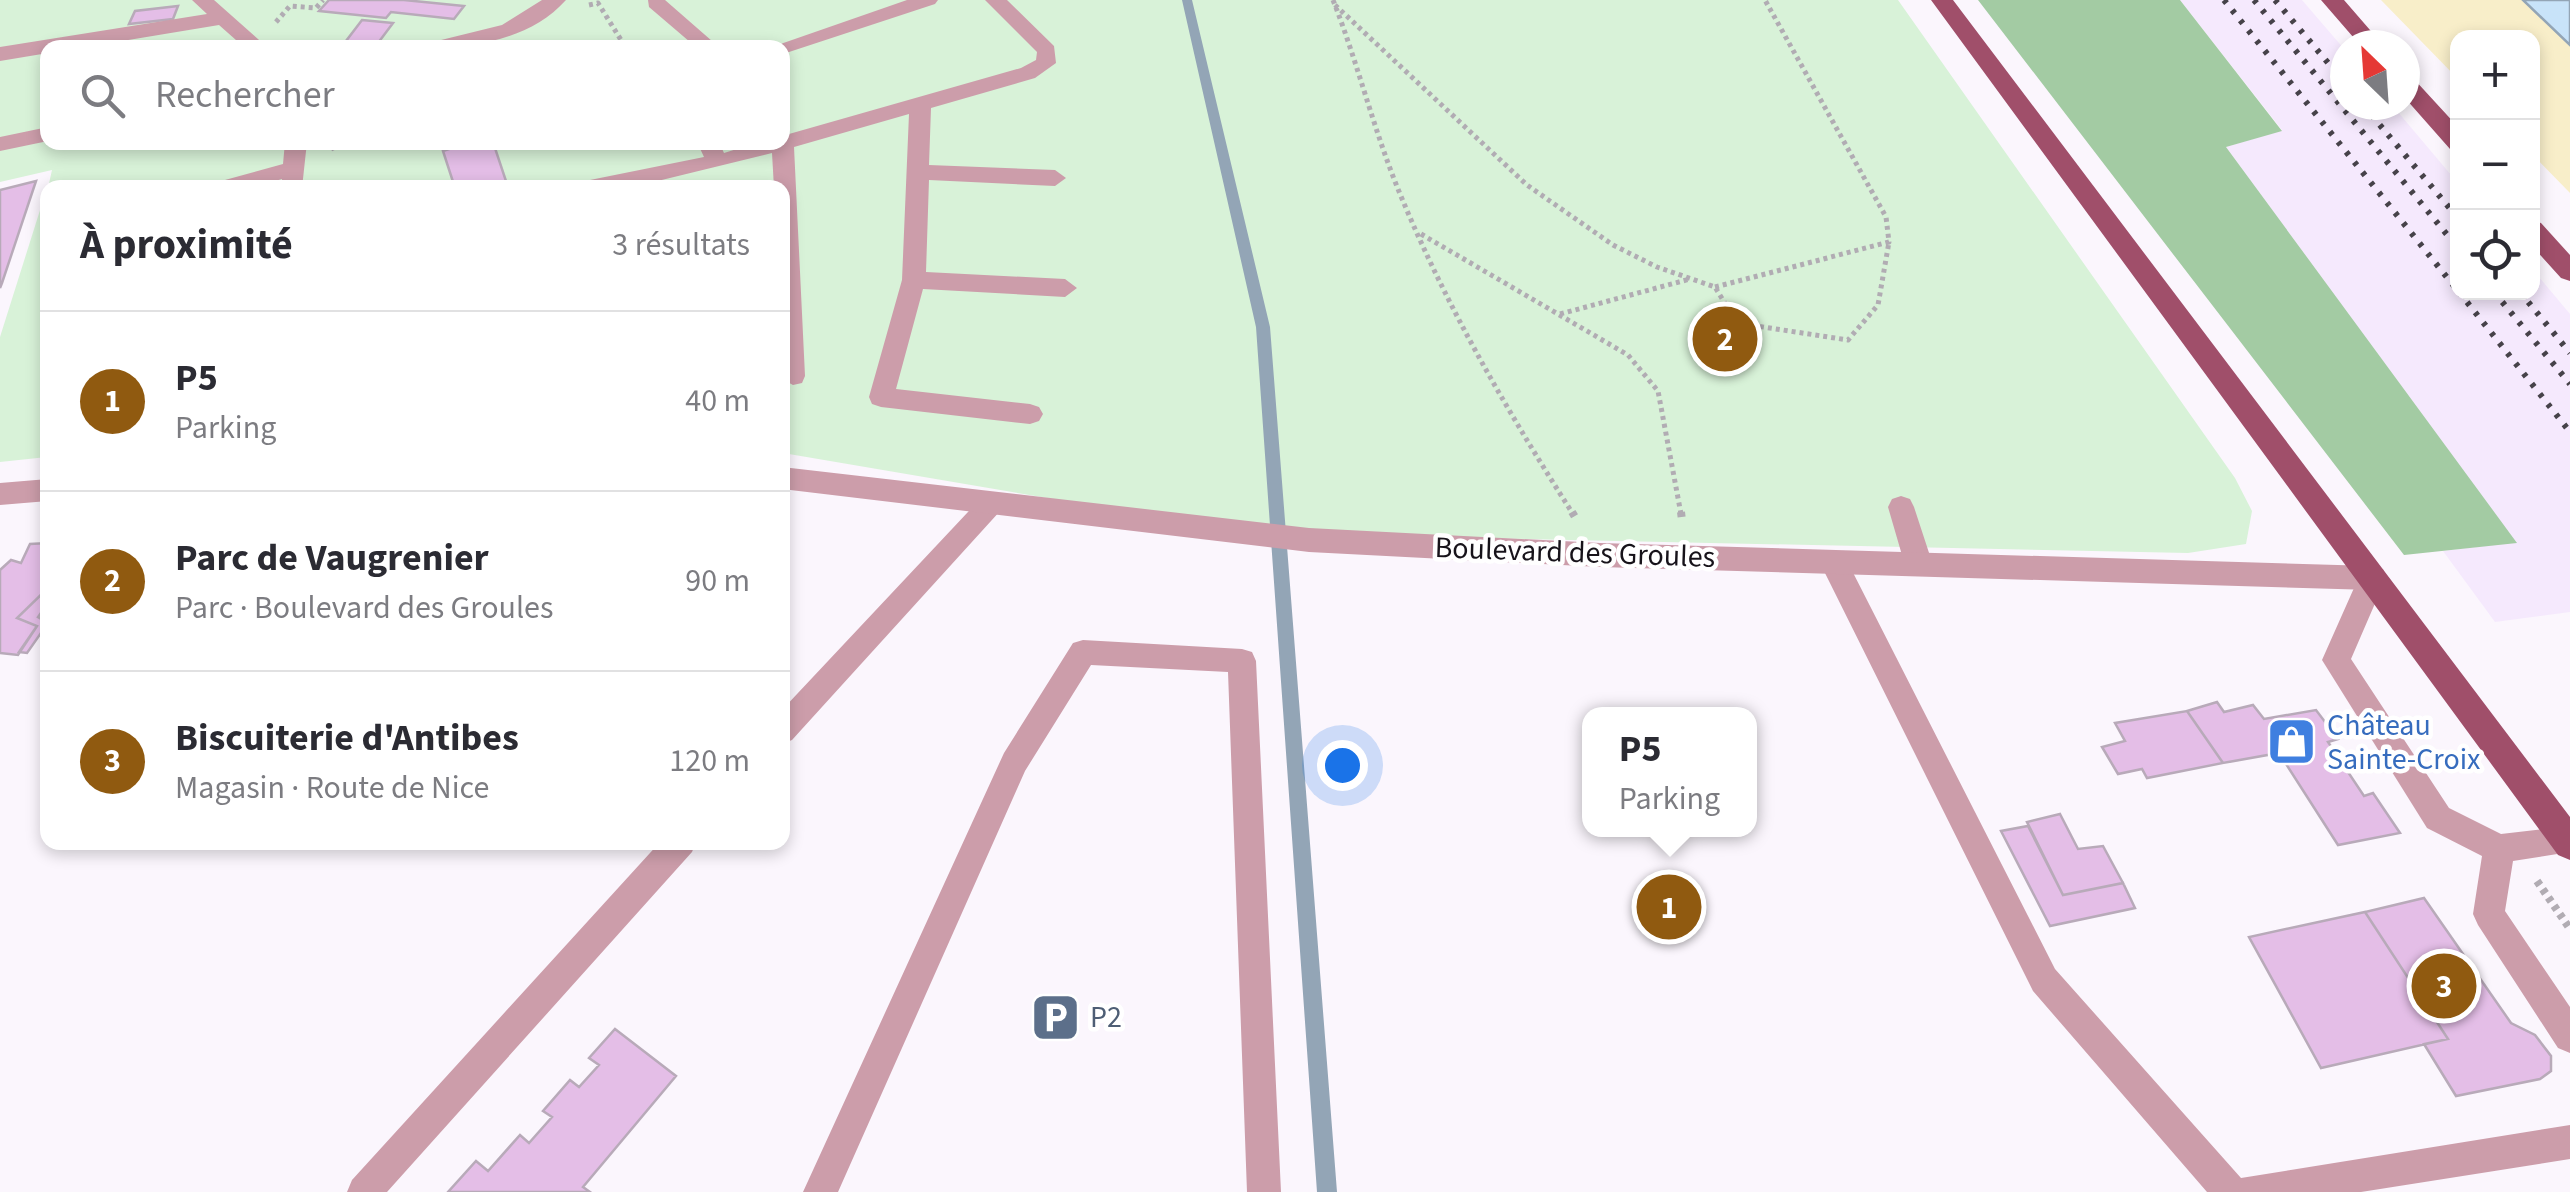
<!DOCTYPE html>
<html lang="fr">
<meta charset="utf-8">
<style>
:root{--surface:#fff;--page:#f2f2f3;--text:#2b2b33;--muted:#7c7c81;--line:#e1e1e2;--accent:#905a10}
body{margin:0;font-family:"Source Sans 3",sans-serif;background:var(--page);color:var(--text)}
.controls{position:absolute;right:30px;top:30px;display:grid;overflow:hidden;border-radius:20px;box-shadow:0 5px 15px #0003}
.controls button{width:90px;height:90px;display:grid;place-items:center;padding:0;border:0;border-bottom:2px solid var(--line);background:var(--surface);color:var(--text);font:50px sans-serif}
.compass{position:absolute;left:2330px;top:30px;width:90px;height:90px;border-radius:50%;background:var(--surface);box-shadow:0 5px 15px #0003;rotate:335deg}
.you{position:absolute;left:1342px;top:765px;width:35px;height:35px;margin:-25px;border:8px solid #fff;border-radius:50%;background:#1a73e8;box-shadow:0 0 0 15px #1a73e833}
.badge{display:grid;place-items:center;width:65px;height:65px;border-radius:50%;background:var(--accent);color:#fff;font-size:32px;font-weight:700}
.pin{position:absolute;translate:-50% -50%;border:5px solid #fff;box-shadow:0 2px 10px #0006}
.popup{position:absolute;left:1582px;top:707px;width:175px;height:130px;box-sizing:border-box;display:grid;place-content:center;border-radius:20px;background:var(--surface);filter:drop-shadow(0 2px 8px #0005);font-size:32px;white-space:nowrap;color:var(--muted)}
.popup b{font-size:38px;color:var(--text)}
.popup::after{content:'';position:absolute;left:50%;top:100%;margin-left:-20px;border:20px solid transparent;border-top-color:var(--surface)}
.list{margin:0;padding:0;list-style:none}
h2{display:flex;justify-content:space-between;align-items:center;height:130px;margin:0;padding:0 40px;font-size:42px}
h2 small{font-size:32px;font-weight:400;color:var(--muted)}
.list li{display:grid;grid-template-columns:65px 1fr auto;gap:30px;align-items:center;box-sizing:border-box;height:180px;padding:0 40px;border-top:2px solid var(--line)}
.list b{display:block;font-size:38px;white-space:nowrap}
.list p{margin:0;font-size:32px;white-space:nowrap;color:var(--muted)}
.list em{font-size:32px;font-style:normal;color:var(--muted)}
.icon{flex:none;width:55px;height:55px;fill:none;stroke:currentColor;stroke-width:2;stroke-linecap:round;stroke-linejoin:round}
.map{position:relative;flex:none;width:2570px;height:1192px;overflow:hidden}
.search{position:absolute;background:var(--surface);box-shadow:0 5px 15px #0003;left:40px;top:40px;width:750px;height:110px;display:flex;align-items:center;gap:25px;box-sizing:border-box;padding:0 35px;border-radius:20px;color:var(--muted);font-size:38px}
.panel{position:absolute;background:var(--surface);box-shadow:0 5px 15px #0003;left:40px;top:180px;width:750px;height:670px;border-radius:20px}
.map>svg:first-child{display:block}
.built{fill:#f5e9fd}
.green{fill:#d8f2d8;fill-rule:evenodd}
.forest{fill:#a3cba3}
.sand{fill:#f8eec9}
.water{fill:#c8e3f9;stroke:#93a5b6;stroke-width:2.5}
.lines{fill:none;stroke-linecap:round;stroke-linejoin:round}
.stream{fill:#93a5b6;fill-rule:evenodd}
.building{fill:#e4bee7;stroke:#b8aab9;stroke-width:2.5}
.path-far1{stroke:#b1acb3;stroke-width:5;stroke-dasharray:4 4;stroke-linecap:butt}
.path{stroke:#b1acb3;stroke-width:8;stroke-dasharray:5 5;stroke-linecap:butt}
.lane{fill:#cc9daa;fill-rule:evenodd}
.street{fill:#cc9daa;fill-rule:evenodd}
.primary{fill:#a04f6a;fill-rule:evenodd}
.rail{stroke:#464249;stroke-width:6;stroke-dasharray:4 9;stroke-linecap:butt}
.labels{text-anchor:middle;stroke-width:9;stroke-linejoin:round;paint-order:stroke}
.street-label{font-size:30px;fill:#17131a;stroke:#fff}
.shop-label{font-size:30px;fill:#366cbe;stroke:#fff;text-anchor:start}
.service-label{font-size:30px;fill:#4e5e75;stroke:#fff;text-anchor:start}
</style>
<div class="map">
<svg width="2570" height="1192" viewBox="0 0 2570 1192">
<rect width="100%" height="100%" fill="#fbf6fd"/>
<!-- built -->
<path class="built" d="M2180 0H2302L2345 50V105H2392L2457 182 2458 292H2532L2533 270 2570 314V612L2495 622 2443 551 2516 542 2226 147 2282 130Z"/>
<!-- green -->
<path class="green" d="M0 0H1898L2235 478 2252 511 2246 544 2188 553 1285 534 1100 507 783 453 782 188H48L52 170 0 182ZM48 48H782V142H48Z
M47 188V457L0 462V337Z"/>
<!-- forest -->
<path class="forest" d="M1978 0H2180L2282 131 2226 147 2517 543 2404 555Z"/>
<!-- sand -->
<path class="sand" d="M2381 0H2523L2570 45V193L2533 155 2532 38H2458L2457 78Z"/>
<!-- water -->
<path class="water" d="M2523 0H2570V45Z"/>
<g class="lines">
<!-- stream -->
<path class="stream" d="M1182 0H1192L1270 327 1337 1192H1317L1256 327Z"/>
</g>
<!-- building -->
<path class="building" d="M329 0H404L464 6 454 19 391 12 386 18 319 11Z
M178 6 173 19 129 24 135 11Z
M362 20 393 23 375 47 343 45Z
M470 142H493L508 187 455 188 443 151Z
M36 181 2 283 0 288V190Z
M48 543V588L17 618 37 626 18 655 0 653V570L11 560 21 563 30 544Z
M48 588V603L38 617 48 623 27 653 19 652 37 626 17 618Z
M2217 702 2224 712 2253 705 2264 719 2316 710 2338 739 2328 742 2364 796 2373 793 2400 833 2338 845 2279 753 2223 763 2187 711Z
M2187 711 2223 763 2147 778 2142 769 2118 774 2102 747 2125 741 2115 723Z
M2060 814 2078 849 2103 846 2123 883 2063 895 2027 822Z
M2028 826 2063 895 2123 883 2135 908 2050 926 2001 831Z
M2424 898 2511 1023 2535 1035 2551 1056V1071L2540 1079 2456 1096 2424 1044 2448 1039 2365 912Z
M2365 912 2448 1039 2321 1068 2249 937Z
M615 1029 676 1076 583 1187 590 1192H448L476 1161 488 1171 520 1135 529 1143 552 1117 543 1111 570 1080 579 1087 599 1065 589 1058Z"/>
<g class="lines">
<!-- path-far1 -->
<path class="path-far1" d="M1333 0C1359 66 1375 136 1403 201 1449 311 1509 414 1573 514
M589 5 598 3 626 48
M1335 5 1527 185 1613 245 1657 267 1715 287 1737 323 1848 340 1878 305 1889 242
M276 22 290 6 316 8 323 0
M331 149 346 142
M1421 234 1628 355 1658 391 1681 514
M1715 287 1889 242 1886 217 1765 0
M1560 314 1690 279"/>
<!-- path -->
<path class="path" d="M1572 512 1575 517
M1681 512 1682 520
M2537 881 2570 929"/>
<!-- lane -->
<path class="lane" d="M192 0H214L268 48H245L219 25 80 48H48V53L0 61V47L207 14Z
M542 0H566C531 39 475 48 426 48L429 43 502 25Z
M648 0H665L720 48H697L649 7Z
M907 0H938L935 4 786 53 782 54V48H769Z
M985 0H1007L1054 46 1056 63 1035 78 931 108 929 165 1055 170 1066 178 1055 186 929 180 926 272 1065 279 1077 288 1065 297 923 289 896 389 1030 404 1039 407 1043 414 1039 421 1030 424 881 407 872 404 869 397 902 280 909 114 794 147 805 376 802 383 793 385 782 379V188H774L772 153 629 188H579L590 180 704 157 697 142H719L724 153 759 142H782V136L1021 68 1036 60 1037 52Z
M48 127V141L0 151V137Z
M285 142H307L302 188H282V179L251 188H211L214 183 283 164Z
M992 492 1001 496 1005 503 1001 510 792 740 782 744V710L983 496Z
M1901 496 1910 499 1914 507 1932 562 1928 570 1918 573 1908 570 1904 562 1888 507 1892 499Z
M1833 550 1843 553 2055 969 2241 1178 2570 1125V1159L2361 1192H2207L2033 991 1819 561 1823 553Z
M2372 567 2382 570 2386 578 2351 659 2449 808 2501 834 2570 826V852L2513 861 2505 911 2570 1007V1053L2558 1048 2478 925 2473 914 2482 856 2427 828 2322 660 2362 570Z
M1083 640 1242 649 1252 652 1256 661 1281 1192H1247L1228 672 1091 665 1025 771 838 1192H803L1004 753 1073 643Z
M660 842H696L692 852 387 1192H347L352 1180Z"/>
<!-- street -->
<path class="street" d="M782 467 1309 528 1600 543 2372 566 2383 569 2387 578 2383 587 2372 590 1600 567 1309 552 782 489Z
M48 479V501L0 505V483Z"/>
<!-- primary -->
<path class="primary" d="M1931 0H1953L2570 817V860L2558 855Z
M2321 0H2344L2383 45H2360Z
M2405 76 2413 78 2458 127V151L2450 149 2405 98Z
M2532 220 2541 223 2570 255V281L2561 278 2532 246Z"/>
<!-- rail -->
<path class="rail" d="M2224 0 2458 291
M2254 0 2458 248
M2275 0 2345 83
M2363 105 2458 218
M2459 292 2570 432
M2494 292 2570 384
M2520 292 2570 353"/>
</g>
<!-- icons -->
<defs>
<symbol id="shop-square" viewBox="-11 -11 22 22"><rect x="-9" y="-9" width="18" height="18" rx="4" fill="#3f7fe0" stroke="#fff"/><path d="M-5-2.5h2.3a2.7 3.5 0 0 1 5.4 0H5L5.5 6h-11ZM-1.5-2.5h3a1.5 2.3 0 0 0-3 0Z" fill="#fff"/></symbol>
<symbol id="parking-square" viewBox="-11 -11 22 22"><rect x="-9" y="-9" width="18" height="18" rx="4" fill="#5c6f8a" stroke="#fff"/><path d="M-3.5-5.5H1a3.5 3.5 0 0 1 0 7H-1V5.5H-3.5ZM-1-3.4V-.6H.8a1.4 1.4 0 0 0 0-2.8Z" fill="#fff"/></symbol>
</defs>
<g fill-rule="evenodd">
<use href="#shop-square" x="2264" y="714" width="55" height="55"/>
<use href="#parking-square" x="1028" y="990" width="55" height="55"/>
</g>
<g class="labels">
<!-- street labels -->
<g class="street-label">
<text transform="translate(1575 552) rotate(2)" y="10">Boulevard des Groules</text>
</g>
<!-- shop labels -->
<g class="shop-label">
<text x="2327" y="735">Château<tspan x="2327" dy="34">Sainte-Croix</tspan></text>
</g>
<!-- service labels -->
<g class="service-label">
<text x="1090" y="1027">P2</text>
</g>
</g>
</svg>
<div class="controls">
<button>+</button>
<button>−</button>
<button><svg class="icon" aria-label="locate" viewBox="0 0 24 24"><circle cx="12" cy="12" r="6"/><path d="M12 2v4M12 18v4M2 12h4M18 12h4"/></svg></button>
</div>
<svg class="compass" viewBox="-18 -18 36 36"><path d="M0-13l5 13h-10z" fill="#e53935"/><path d="M0 13l5-13h-10z" fill="#7c7c81"/></svg>
<div class="you"></div>
<div class="pin badge" style="left:1669px;top:907px">1</div>
<div class="popup"><b>P5</b>Parking</div>
<div class="pin badge" style="left:1725px;top:339px">2</div>
<div class="pin badge" style="left:2444px;top:986px">3</div>
<div class="search"><svg class="icon" aria-label="search" viewBox="0 0 24 24"><circle cx="10" cy="10" r="6"/><path d="M15 15l6 6"/></svg>Rechercher</div>
<section class="panel">
<h2>À proximité<small>3 résultats</small></h2>
<ul class="list">
<li><span class="badge">1</span><div><b>P5</b><p>Parking</p></div><em>40 m</em></li>
<li><span class="badge">2</span><div><b>Parc de Vaugrenier</b><p>Parc · Boulevard des Groules</p></div><em>90 m</em></li>
<li><span class="badge">3</span><div><b>Biscuiterie d'Antibes</b><p>Magasin · Route de Nice</p></div><em>120 m</em></li>
</ul>
</section>
</div>
